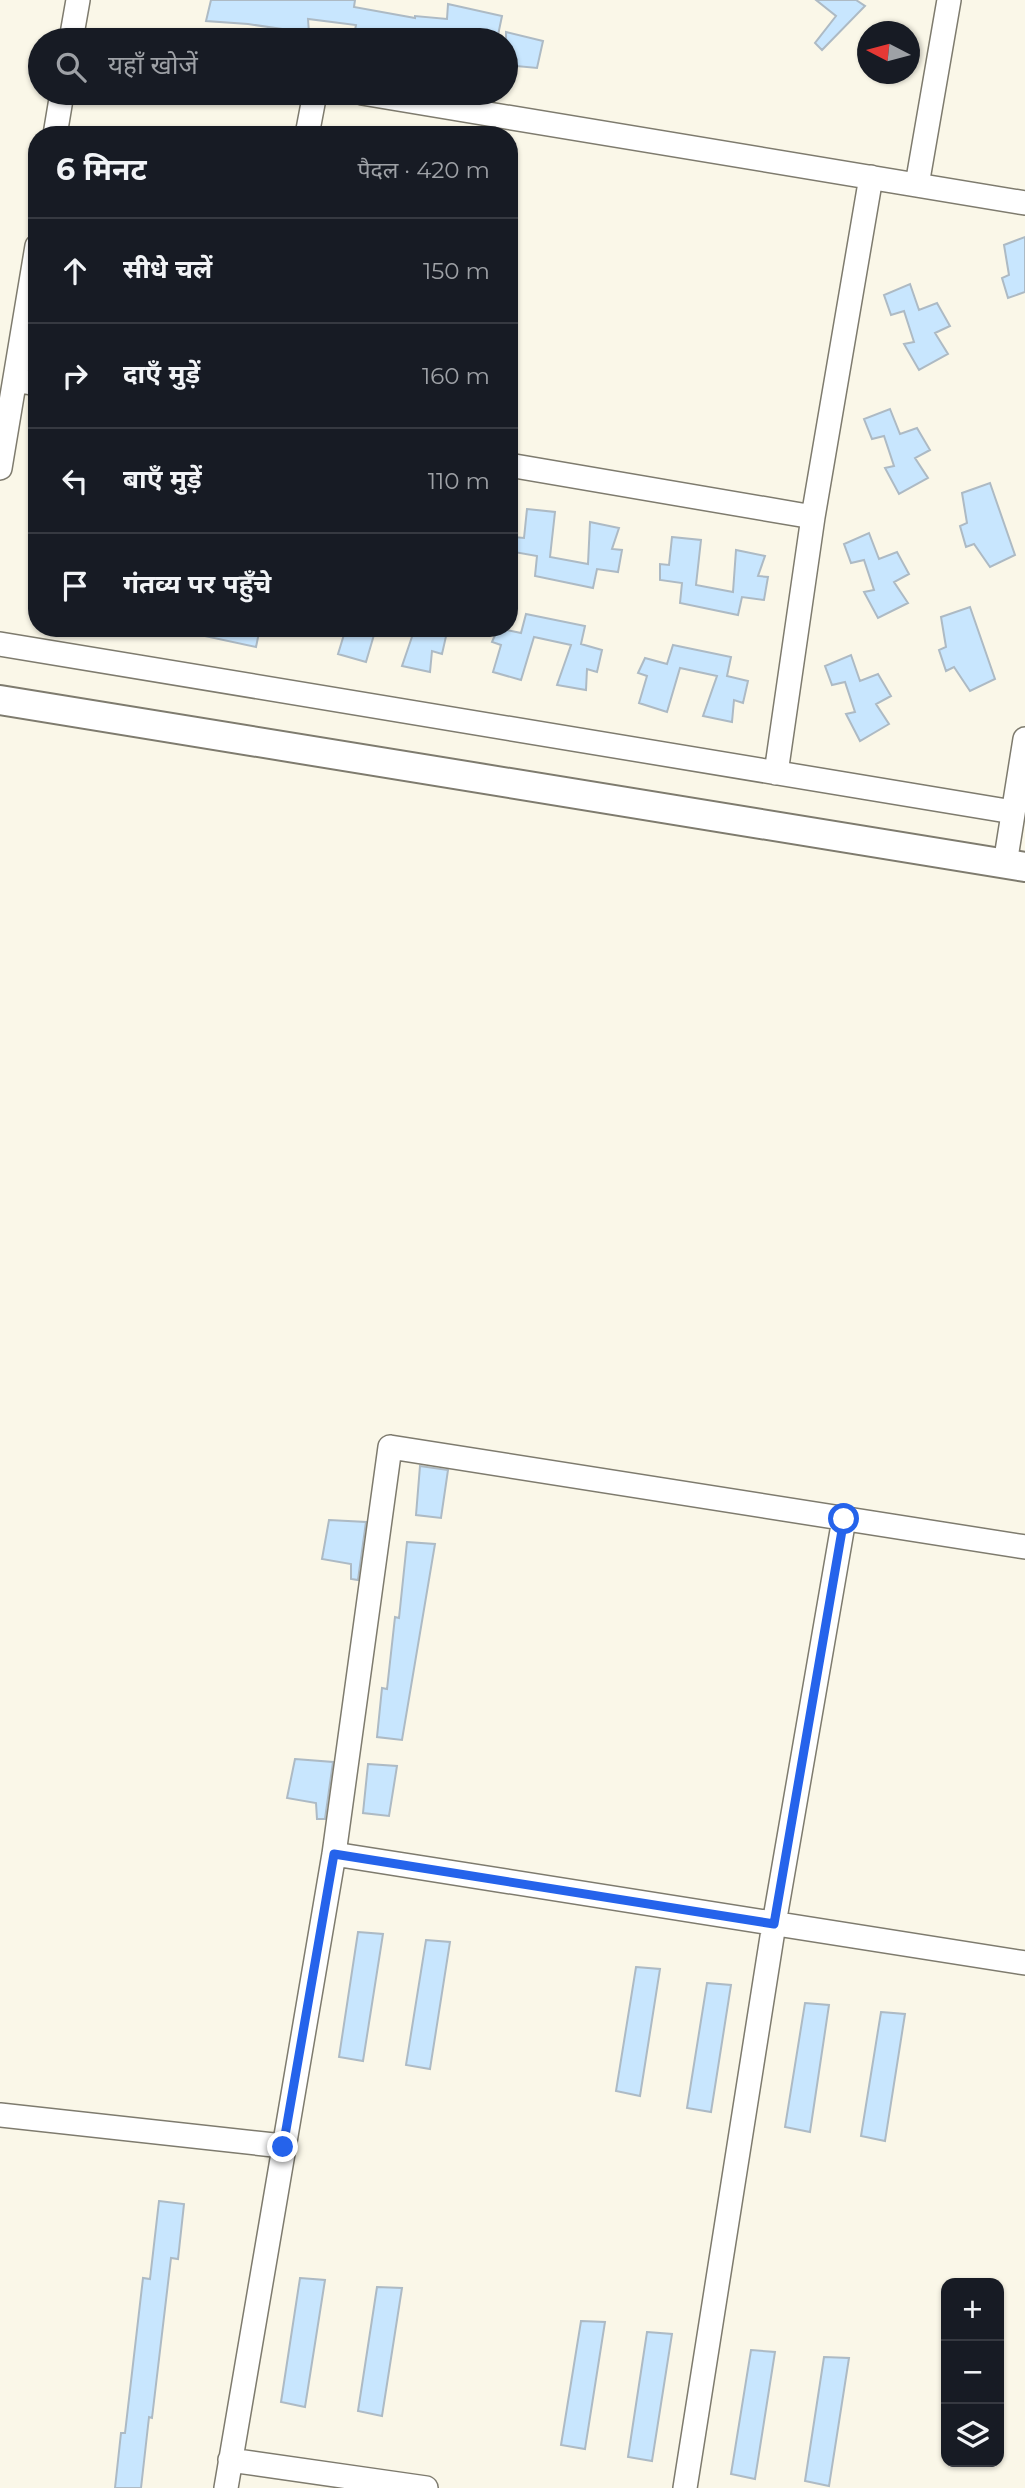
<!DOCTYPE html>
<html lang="hi">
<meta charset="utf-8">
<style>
:root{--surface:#171b24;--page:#242831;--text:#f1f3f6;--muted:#9ea1a6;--line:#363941}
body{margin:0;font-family:Montserrat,"Noto Sans Devanagari",sans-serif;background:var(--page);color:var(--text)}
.controls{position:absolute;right:21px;bottom:21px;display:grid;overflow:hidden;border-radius:14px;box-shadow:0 2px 5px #0004}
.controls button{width:63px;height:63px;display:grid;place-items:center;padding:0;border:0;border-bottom:2px solid var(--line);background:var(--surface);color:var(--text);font:35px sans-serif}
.compass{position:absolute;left:857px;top:21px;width:63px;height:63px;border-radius:50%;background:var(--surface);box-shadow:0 2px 5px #0004;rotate:276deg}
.stop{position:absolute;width:21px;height:21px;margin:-16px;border:5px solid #2563eb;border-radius:50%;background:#fff}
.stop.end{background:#2563eb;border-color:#fff;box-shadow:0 2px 7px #0008}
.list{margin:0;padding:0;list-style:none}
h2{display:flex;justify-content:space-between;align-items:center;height:91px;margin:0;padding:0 28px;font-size:30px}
h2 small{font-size:23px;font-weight:400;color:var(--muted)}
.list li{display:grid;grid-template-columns:46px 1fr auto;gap:21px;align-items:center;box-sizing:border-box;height:105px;padding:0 28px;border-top:2px solid var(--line)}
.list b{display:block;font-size:26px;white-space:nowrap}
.list em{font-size:23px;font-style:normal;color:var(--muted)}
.icon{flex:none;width:38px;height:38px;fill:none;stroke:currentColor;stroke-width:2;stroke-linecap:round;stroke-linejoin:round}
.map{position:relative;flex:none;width:1025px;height:2488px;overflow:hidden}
.search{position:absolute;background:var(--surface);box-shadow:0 2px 5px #0004;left:28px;top:28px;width:490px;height:77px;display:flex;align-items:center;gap:18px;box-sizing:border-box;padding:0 24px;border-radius:38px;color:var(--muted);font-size:26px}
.panel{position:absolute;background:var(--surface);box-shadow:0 2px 5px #0004;left:28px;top:126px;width:490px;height:511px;border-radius:28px}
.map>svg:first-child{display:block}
.building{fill:#c8e6fe;stroke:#adbac4;stroke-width:2}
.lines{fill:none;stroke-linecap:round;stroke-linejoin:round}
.minor-casing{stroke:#7e7b6e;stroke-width:26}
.tertiary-casing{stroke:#7e7b6e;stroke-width:32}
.minor{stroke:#fff;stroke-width:23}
.tertiary{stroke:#fff;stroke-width:28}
.route{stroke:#2563eb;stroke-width:9}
</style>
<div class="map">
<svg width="1025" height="2488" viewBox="0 0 1025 2488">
<rect width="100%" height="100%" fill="#faf7e8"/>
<!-- building -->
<path class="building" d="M211 0H355L354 7 415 18V16L447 19 448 4 502 16 497 40H353L356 25 308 19 309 33 248 24 206 21Z
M816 0H856L865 6 822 50 815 43 836 16Z
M506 32 543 41 537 68 506 65Z
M1025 237V292L1008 298 1002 278 1009 275 1004 245Z
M910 284 919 310 937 303 950 326 935 333 948 354 919 370 904 344 914 342 904 311 891 315 884 295Z
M890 409 900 434 917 428 930 450 915 458 928 478 899 494 885 468 894 466 884 436 872 439 864 419Z
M990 483 1015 555 990 567 974 544 966 547 960 526 967 523 962 493Z
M527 509 555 512 550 557 588 564 590 522 619 528 612 549 622 550 618 572 597 569 593 588 535 576 537 556 514 552V537L524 538Z
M869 533 879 559 897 552 909 574 894 582 908 603 878 618 864 592 874 590 864 560 851 563 844 544Z
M672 537 701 540 696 585 733 592 736 550 765 556 758 576 768 577 764 600 742 597 738 615 680 603 682 583 660 580V564L669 565Z
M970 607 995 679 970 691 954 667 946 671 939 650 946 647 941 617Z
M526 614 585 626 581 644 602 650 597 672 587 669 586 690 557 685 571 645 534 637 521 680 493 672 501 645 492 642 498 628 521 633Z
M200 628H260L256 647 200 635Z
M346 628H376L366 662 338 654Z
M415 628H434L447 632 442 654 432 651 430 672 402 666Z
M673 645 731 657 727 676 748 681 743 703 734 700 732 722 703 716 717 676 680 668 667 712 639 703 647 676 638 673 645 658 667 664Z
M851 655 860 681 878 674 891 696 876 704 889 724 860 741 846 714 855 712 845 682 832 685 825 666Z
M420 1466 448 1470 441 1518 416 1515Z
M329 1520 366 1522 358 1580 351 1579V1564L322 1559Z
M407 1542 435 1544 402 1740 377 1737 382 1688 387 1689 395 1617 399 1618Z
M295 1759 333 1762 325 1819H317L316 1803 287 1798Z
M368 1764 397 1766 389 1816 363 1813Z
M358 1932 383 1934 363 2061 339 2057Z
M426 1940 450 1942 430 2069 406 2065Z
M636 1967 660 1969 640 2096 616 2091Z
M707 1983 731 1985 711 2112 687 2108Z
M805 2003 829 2005 810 2132 785 2127Z
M881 2012 905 2014 885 2141 861 2136Z
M159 2201 184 2204 178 2259 171 2258 152 2418 149 2417 141 2488H115L121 2433H125L143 2278 150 2279Z
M300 2278 325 2280 305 2407 281 2402Z
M377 2287 402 2288 382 2416 358 2411Z
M581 2321 605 2322 585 2449 561 2445Z
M647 2332 672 2334 652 2461 628 2457Z
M751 2350 775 2352 755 2479 731 2474Z
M824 2357 849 2358 829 2486 805 2481Z"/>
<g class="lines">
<defs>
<path id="minor" d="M71 40 78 0
M362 93 1025 203
M55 135 62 93
M307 135 315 93
M917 185 949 0
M15 380 37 384
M509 465 813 517
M0 468 37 246
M0 644 1013 812
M776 773 813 517 871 177
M1005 864 1025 739
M334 1854 1025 1963
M0 2115 283 2146
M230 2460 426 2488
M226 2488 334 1854 390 1447 1025 1547
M685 2488 774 1924 844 1519"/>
<path id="tertiary" d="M0 700 1025 867"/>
</defs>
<!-- minor casing -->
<use href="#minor" class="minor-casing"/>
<!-- tertiary casing -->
<use href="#tertiary" class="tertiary-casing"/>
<!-- minor -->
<use href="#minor" class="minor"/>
<!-- tertiary -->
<use href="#tertiary" class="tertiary"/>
</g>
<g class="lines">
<!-- route -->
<path class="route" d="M283 2147 334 1854 774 1924 844 1519"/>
</g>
</svg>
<div class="controls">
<button>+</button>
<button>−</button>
<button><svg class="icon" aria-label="layers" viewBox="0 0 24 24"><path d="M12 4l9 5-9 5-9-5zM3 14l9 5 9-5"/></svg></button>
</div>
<svg class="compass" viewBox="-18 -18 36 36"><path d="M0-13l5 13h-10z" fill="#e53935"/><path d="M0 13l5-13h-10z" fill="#9ea1a6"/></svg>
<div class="stop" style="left:844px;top:1519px"></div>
<div class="stop end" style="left:283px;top:2147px"></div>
<div class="search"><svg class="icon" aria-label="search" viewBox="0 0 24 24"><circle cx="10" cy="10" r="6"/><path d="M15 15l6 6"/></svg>यहाँ खोजें</div>
<section class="panel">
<h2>6 मिनट<small>पैदल · 420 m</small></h2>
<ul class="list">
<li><svg class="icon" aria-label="ahead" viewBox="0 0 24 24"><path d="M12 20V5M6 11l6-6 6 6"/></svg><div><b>सीधे चलें</b></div><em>150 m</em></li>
<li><svg class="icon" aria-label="right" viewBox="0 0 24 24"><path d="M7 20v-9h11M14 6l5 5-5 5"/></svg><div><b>दाएँ मुड़ें</b></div><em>160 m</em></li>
<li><svg class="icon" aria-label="left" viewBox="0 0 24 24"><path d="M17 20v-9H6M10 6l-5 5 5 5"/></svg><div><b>बाएँ मुड़ें</b></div><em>110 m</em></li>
<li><svg class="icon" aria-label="arrive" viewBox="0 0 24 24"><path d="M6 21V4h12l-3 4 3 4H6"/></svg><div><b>गंतव्य पर पहुँचे</b></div></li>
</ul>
</section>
</div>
